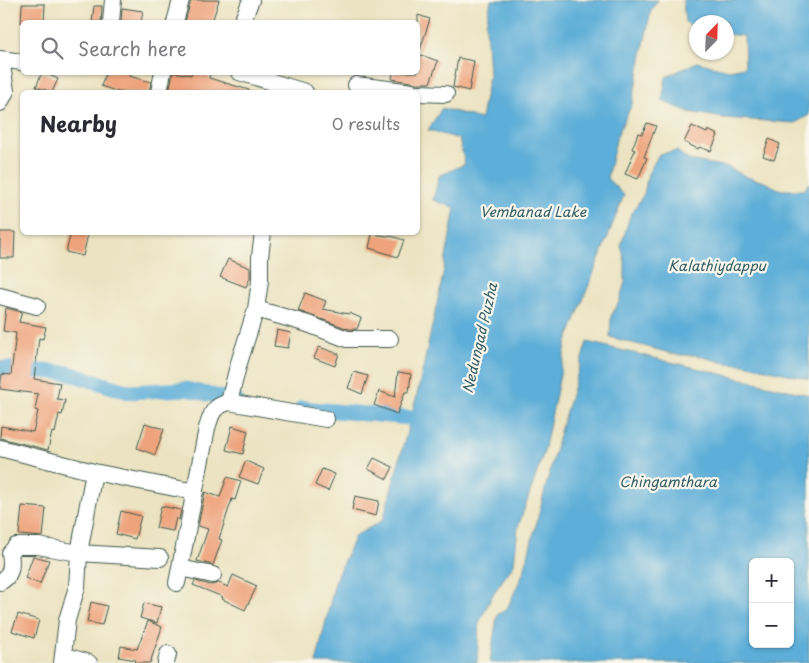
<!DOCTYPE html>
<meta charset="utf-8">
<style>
:root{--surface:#fff;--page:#f7f7f7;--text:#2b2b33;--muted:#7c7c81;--line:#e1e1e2}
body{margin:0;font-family:"Playpen Sans",sans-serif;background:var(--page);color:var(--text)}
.controls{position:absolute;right:15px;bottom:15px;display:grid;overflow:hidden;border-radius:8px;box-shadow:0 1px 4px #0004}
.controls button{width:45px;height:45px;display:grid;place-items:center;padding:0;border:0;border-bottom:1px solid var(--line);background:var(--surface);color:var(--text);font:25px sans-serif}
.compass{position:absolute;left:689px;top:15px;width:45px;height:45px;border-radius:50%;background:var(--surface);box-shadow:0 1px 4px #0004;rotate:23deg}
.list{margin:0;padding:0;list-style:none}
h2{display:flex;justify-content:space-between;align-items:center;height:65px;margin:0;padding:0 20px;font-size:21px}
h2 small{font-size:16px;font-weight:400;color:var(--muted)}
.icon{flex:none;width:28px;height:28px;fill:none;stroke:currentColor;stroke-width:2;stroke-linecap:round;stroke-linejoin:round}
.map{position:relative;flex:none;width:809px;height:663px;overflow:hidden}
.search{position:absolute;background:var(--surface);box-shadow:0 1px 4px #0004;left:20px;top:20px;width:400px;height:55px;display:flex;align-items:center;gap:12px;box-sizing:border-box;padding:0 18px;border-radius:8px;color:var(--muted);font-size:19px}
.panel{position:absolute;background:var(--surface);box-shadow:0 1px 4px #0004;left:20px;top:90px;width:400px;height:145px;border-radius:8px}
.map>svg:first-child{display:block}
.water{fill:#5daed8;stroke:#3e7686;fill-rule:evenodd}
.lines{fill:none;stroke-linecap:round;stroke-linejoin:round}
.canal{stroke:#5daed8;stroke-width:15}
.building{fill:#eea37b}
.minor-casing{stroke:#3e5649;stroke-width:18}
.minor{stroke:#fff;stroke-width:16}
.labels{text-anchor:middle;stroke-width:4.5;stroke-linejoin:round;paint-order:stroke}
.water-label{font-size:14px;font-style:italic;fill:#325f65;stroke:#fbf7ec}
</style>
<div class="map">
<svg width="809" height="663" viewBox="0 0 809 663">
<rect width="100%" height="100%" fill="#fbf7ec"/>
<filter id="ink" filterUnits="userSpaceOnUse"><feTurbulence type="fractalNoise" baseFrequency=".02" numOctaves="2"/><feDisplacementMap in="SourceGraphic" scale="10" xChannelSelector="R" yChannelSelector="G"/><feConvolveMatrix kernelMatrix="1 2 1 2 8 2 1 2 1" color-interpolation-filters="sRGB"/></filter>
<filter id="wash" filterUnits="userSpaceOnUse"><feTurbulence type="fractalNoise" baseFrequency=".0096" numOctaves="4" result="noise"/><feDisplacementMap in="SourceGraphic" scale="20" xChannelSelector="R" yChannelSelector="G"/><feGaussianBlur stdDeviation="1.12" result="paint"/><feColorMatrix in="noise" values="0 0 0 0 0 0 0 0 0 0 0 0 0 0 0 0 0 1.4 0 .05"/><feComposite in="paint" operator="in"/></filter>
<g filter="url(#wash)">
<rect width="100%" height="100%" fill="#ebe3c1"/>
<!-- water -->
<path class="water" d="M491 0H658L651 10 632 104 617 136 607 178 624 195 567 341 544 452 518 527 514 564 493 594 479 623 477 663H316L336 578 355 536 383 520 418 391 441 285 455 208 433 200 439 176 465 164 459 139 428 130 442 108 481 119 489 75 486 24Z
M683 0H809V115L795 123 723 118 689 112 662 101 666 77 697 62 729 70 745 67 744 36 727 34 726 22H696V28L685 22Z
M677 151 688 160 728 167 747 177 764 182 781 190H804L809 183V379L744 364 726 363 695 355H677L610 337 611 316 619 302 625 282V261L621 246 630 216 644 194 648 174 659 154Z
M587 342 809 395V663H490L497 615 507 609 524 571 561 428ZM753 562H790V644H753Z"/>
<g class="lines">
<!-- canal -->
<path class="canal" d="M0 368 68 373 129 392 186 389 237 401
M302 408 431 420"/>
</g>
<g id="blocks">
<!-- building -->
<path class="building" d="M191 0H219L212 22H185Z
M22 4H45L44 22 21 23Z
M94 6H102L101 22H92Z
M122 8 143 11 141 22H121Z
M418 15 430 19 420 50H418Z
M418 54 438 61 430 83H417L392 79 393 72H418Z
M458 58 474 61 469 91 453 87Z
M42 72 58 79 52 92 36 87Z
M106 72H130L129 76 151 82 149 92H118L101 86Z
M173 72 191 75 192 72H210L209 78 249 90V92H169Z
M647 123 656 126 644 157 647 158 638 179 625 174 635 150 632 149 638 133 642 134Z
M692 126 707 133 708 130 718 135 711 151 699 147 698 149 684 142Z
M769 139 780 144 774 160 763 156Z
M0 232H15L14 258H0Z
M71 232 88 234 83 256 66 252Z
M372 234 394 237 404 240 398 257 369 248Z
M228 259 250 268V278L246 287 220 277Z
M305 293 326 301 323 309 349 314V313L361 318 357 329H349L298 311Z
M6 308 22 312 19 322 46 327 43 339 39 338 34 379 60 383 57 399 65 400 62 415 59 414 55 433 52 432 48 450 0 438 1 426 33 432 38 411 35 410 38 394 0 389 2 374 11 375 16 333 3 331Z
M277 330 291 333 288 348 274 346Z
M319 347 339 354 335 366 314 358Z
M354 372 368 376 362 394 348 388Z
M398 372 411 374 409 392H405L397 414 374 405 379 391 395 397Z
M145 423 164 429 155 455 137 448Z
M232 426 248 431 243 454 226 450Z
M374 458 393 467 387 479 368 469Z
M246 461 264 469 258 484 239 477Z
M322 469 335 474 328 491 315 485Z
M227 477 241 481 235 500 232 499 219 539 222 540 213 565 197 561 208 529 198 526 205 492 220 497Z
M355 496 379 501 376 516 352 510Z
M22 506 46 508 43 537 19 535Z
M161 506 181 510 179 520 176 518 173 531 156 528Z
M121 511 141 516 135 539 116 534Z
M33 556 49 560 40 584 25 578Z
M233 575 257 586 245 610 222 599 223 597 193 585 195 581 211 585 219 583 228 587Z
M91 602 107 606 102 625 87 622Z
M144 603 161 607 157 623 140 618Z
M18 614 39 620 34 638 12 631Z
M148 621 162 627 150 663H135L136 660 119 657 121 646 137 649Z"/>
</g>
</g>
<g filter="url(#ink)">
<use href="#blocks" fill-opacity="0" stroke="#3e5649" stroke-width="1"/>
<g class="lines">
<defs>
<path id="minor" d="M111 22 113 0
M175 22 181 0
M242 22 251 0
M0 59 22 62
M239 72 305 92
M356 85 412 92
M159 92 163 72
M418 93 446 94
M0 103 6 91 1 59
M0 296 37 306
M256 309 308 324 347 339H390
M229 402 238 366 256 309 260 281V257L263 232
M0 448 94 472
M180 568 213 575
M0 582C12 576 12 564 10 553L16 546H38L79 553 94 472 195 492
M177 583 207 428C212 413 212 407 229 402L326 419
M63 655 89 663
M62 663 67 620 77 587 79 553 160 558
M166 663 168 654"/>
</defs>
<!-- minor casing -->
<use href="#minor" class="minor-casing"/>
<!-- minor -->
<use href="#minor" class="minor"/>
</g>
</g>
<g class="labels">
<!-- water labels -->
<g class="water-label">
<text x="533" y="217">Vembanad Lake</text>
<text x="717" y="271">Kalathiydappu</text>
<text transform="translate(480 338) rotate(-77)" y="5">Nedungad Puzha</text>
<text x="668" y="487">Chingamthara</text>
</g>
</g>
</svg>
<div class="controls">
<button>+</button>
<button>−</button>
</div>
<svg class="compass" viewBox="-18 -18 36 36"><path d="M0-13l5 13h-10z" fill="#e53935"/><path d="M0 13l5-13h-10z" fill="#7c7c81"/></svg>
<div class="search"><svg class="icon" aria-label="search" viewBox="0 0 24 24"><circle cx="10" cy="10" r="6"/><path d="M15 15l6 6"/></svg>Search here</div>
<section class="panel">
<h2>Nearby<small>0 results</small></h2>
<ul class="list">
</ul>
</section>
</div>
